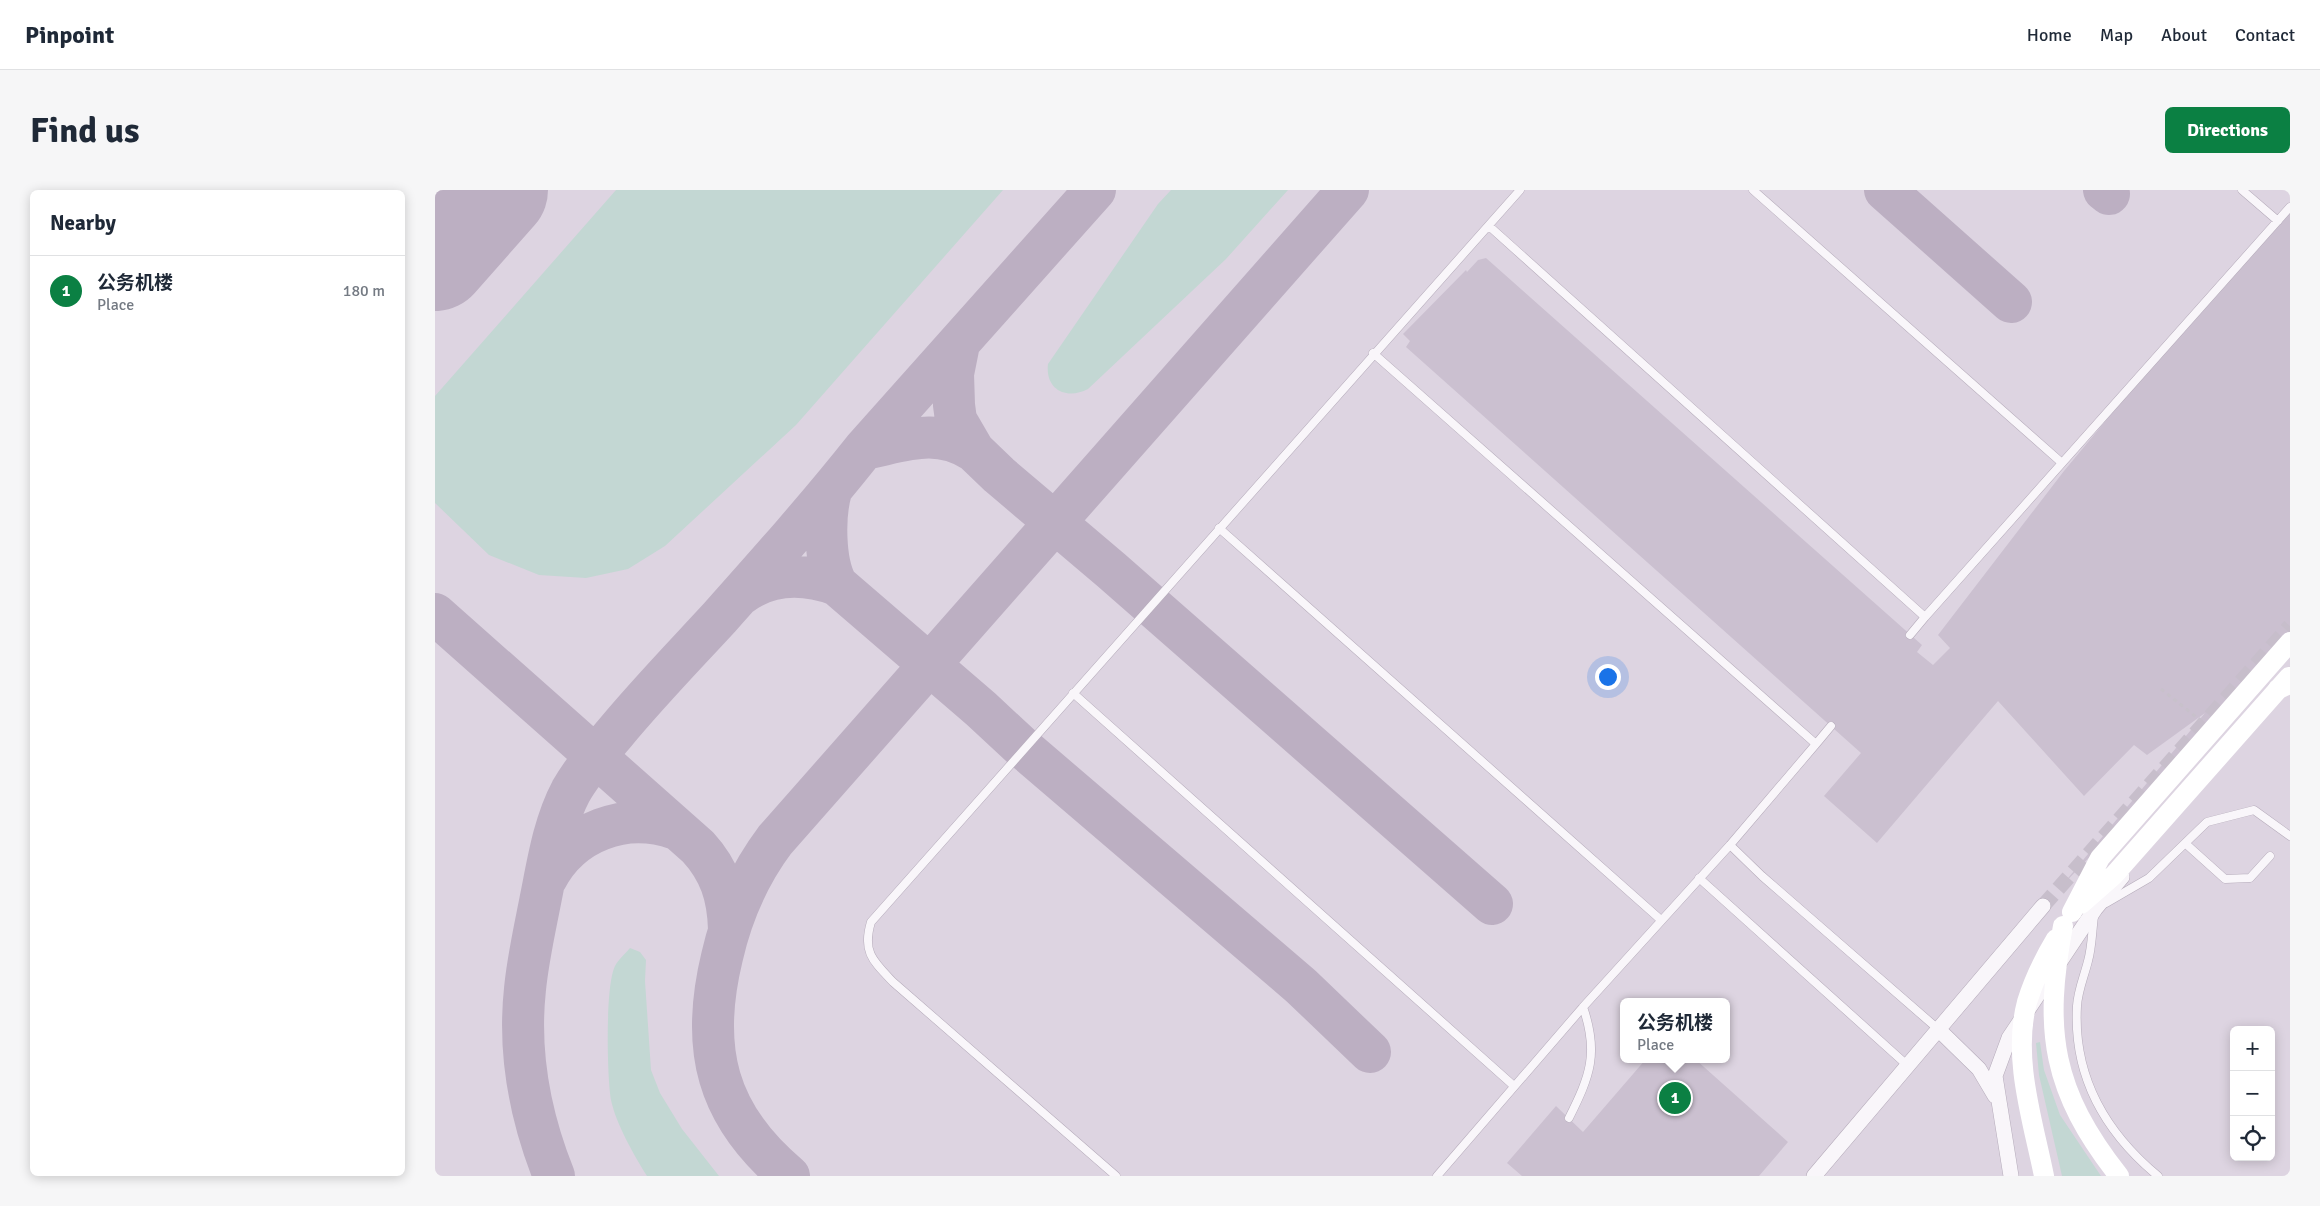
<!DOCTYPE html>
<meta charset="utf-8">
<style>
:root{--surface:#fff;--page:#f6f6f7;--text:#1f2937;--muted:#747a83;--line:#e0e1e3;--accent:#0b8043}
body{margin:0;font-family:Signika,"Noto Sans SC",sans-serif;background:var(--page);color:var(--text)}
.controls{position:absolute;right:15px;bottom:15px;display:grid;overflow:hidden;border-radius:8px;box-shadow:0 2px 12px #0003}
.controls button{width:45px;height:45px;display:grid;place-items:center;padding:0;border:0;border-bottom:1px solid var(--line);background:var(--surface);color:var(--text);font:25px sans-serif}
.you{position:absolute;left:1172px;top:486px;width:18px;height:18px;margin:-12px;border:4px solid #fff;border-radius:50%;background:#1a73e8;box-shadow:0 0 0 8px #1a73e833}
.badge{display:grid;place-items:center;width:32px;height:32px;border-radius:50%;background:var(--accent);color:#fff;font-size:16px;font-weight:700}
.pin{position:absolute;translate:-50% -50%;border:2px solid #fff;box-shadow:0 1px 5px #0006}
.popup{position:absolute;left:1185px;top:808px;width:110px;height:65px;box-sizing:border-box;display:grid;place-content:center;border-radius:8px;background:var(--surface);filter:drop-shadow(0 1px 4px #0005);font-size:16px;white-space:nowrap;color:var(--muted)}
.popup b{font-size:19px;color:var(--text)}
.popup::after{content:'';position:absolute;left:50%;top:100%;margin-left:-10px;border:10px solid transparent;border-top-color:var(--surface)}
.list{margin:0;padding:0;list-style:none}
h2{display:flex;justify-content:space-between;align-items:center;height:65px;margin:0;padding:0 20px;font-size:21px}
h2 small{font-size:16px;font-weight:400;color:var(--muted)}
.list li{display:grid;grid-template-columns:32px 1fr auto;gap:15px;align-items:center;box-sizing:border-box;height:70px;padding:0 20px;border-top:1px solid var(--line)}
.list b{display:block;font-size:19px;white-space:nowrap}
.list p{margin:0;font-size:16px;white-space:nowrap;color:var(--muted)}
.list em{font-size:16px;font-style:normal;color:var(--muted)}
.icon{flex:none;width:28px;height:28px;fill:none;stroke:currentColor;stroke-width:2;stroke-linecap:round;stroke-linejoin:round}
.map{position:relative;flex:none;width:1855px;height:986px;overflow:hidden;border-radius:8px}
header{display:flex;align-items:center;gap:30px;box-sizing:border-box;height:70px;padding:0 25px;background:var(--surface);border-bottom:1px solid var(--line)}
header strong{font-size:24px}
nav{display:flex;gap:28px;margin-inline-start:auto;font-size:18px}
.intro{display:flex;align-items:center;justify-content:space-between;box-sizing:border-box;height:120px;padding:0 30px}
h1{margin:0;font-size:35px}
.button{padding:12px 22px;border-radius:8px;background:var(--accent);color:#fff;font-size:18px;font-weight:700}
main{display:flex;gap:30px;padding:0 30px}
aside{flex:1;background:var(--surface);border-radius:8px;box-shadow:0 2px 12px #0003}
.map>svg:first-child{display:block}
.built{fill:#ddd4e1;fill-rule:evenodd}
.green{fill:#c3d7d3}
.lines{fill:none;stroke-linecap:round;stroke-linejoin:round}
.taxiway{stroke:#bcafc2;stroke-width:42}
.runway{stroke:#bcafc2;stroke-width:106}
.building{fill:#cbc0d0}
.street-tunnel{stroke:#c7becb;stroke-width:15;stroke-dasharray:15 8;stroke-linecap:butt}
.lane-casing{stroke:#b5abba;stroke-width:9}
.street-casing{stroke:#b5abba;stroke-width:16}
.path{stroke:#c8c1cb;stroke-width:3;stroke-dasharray:4 4;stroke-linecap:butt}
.lane{stroke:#f9f6fa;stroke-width:8}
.street{stroke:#f9f6fa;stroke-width:15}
.secondary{stroke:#fff;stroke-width:20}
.secondary-bridge{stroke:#fff;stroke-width:20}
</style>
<header>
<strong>Pinpoint</strong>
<nav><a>Home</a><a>Map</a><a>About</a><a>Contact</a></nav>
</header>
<div class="intro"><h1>Find us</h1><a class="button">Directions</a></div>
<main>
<aside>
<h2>Nearby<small></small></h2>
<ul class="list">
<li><span class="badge">1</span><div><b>公务机楼</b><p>Place</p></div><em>180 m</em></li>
</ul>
</aside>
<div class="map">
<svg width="1855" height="986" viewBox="0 0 1855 986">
<rect width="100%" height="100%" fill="#e9e3ec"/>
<!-- built -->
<path class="built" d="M0 0H1855V986H0ZM1189 812H1291V869H1189ZM1799 840H1836V967H1799Z"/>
<!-- green -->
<path class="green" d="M181 0H568L361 235 230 356 193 379 151 388 104 385 54 365 0 313V206Z
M736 0H853L791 69 653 199C632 210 610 200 613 174L723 14Z
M195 758 205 762 211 770 210 791 216 880 225 903 247 939 284 986H212C199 965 181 934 176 910 172 887 170 796 180 776 183 770 190 764 195 758Z
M1605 852 1609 880 1625 925 1666 986H1627L1604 885 1601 853Z"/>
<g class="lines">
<!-- taxiway -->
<path class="taxiway" d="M1450 0 1576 112
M1669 0 1674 4
M524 154 518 184 519 215 521 230 539 261 564 285 676 380 1057 714
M429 259C470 251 500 237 539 261
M396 301C389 326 389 372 402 395L546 519 588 558 866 796 935 862
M305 405C334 383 369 383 402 395
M0 424 263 657C285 681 293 706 294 739
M111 689C136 641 190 621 241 639
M119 986C95 926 83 864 90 799 93 768 100 738 106 707 113 672 119 633 136 601 148 580 164 562 180 543 213 503 249 466 285 427 334 372 383 317 429 259L660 0
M354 986C281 925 265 858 287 767 297 723 313 686 340 650L913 0"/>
<!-- runway -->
<path class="runway" d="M0 68 60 0"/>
</g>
<!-- building -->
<path class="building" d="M1855 23V456L1624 699 1770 523 1712 565 1699 555 1649 606 1563 511 1442 653 1389 606 1426 563 971 157 975 151 968 144 1031 80 1032 82 1043 70 1051 68 1487 455 1482 462 1498 475 1515 458 1503 445 1629 281 1741 146Z
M1211 869H1260L1353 952 1324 986H1087L1072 973 1121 916 1148 942Z"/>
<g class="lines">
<!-- street-tunnel -->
<path class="street-tunnel" d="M1608 716 1855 436"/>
<defs>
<path id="lane" d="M1318 0 1627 273
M1807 0 1843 31
M1054 36 1490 427 1855 17
M938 163 1381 554 1295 655 1148 817 1002 986
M784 338 1226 730
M1475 445 1490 427
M638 503 1079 896
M1381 554 1396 536
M1751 654 1790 689 1815 688 1835 666
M1295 655 1327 686 1503 839
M1264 688 1472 875
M1671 713 1714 688 1772 632 1819 620 1855 646
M1659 726C1657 741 1657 757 1653 771 1649 787 1643 800 1642 816 1638 887 1670 942 1723 986
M1134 928C1155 886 1164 863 1148 817
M681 986 458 792C438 771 427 762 436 732L1085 0"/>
<path id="street" d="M1503 839 1544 879 1560 906
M1379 986 1608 716
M1576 986 1560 886 1574 848 1660 719 1687 687"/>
</defs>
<!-- lane casing -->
<use href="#lane" class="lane-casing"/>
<!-- street casing -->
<use href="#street" class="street-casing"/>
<!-- path -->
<path class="path" d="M1726 499 1765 530"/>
<!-- lane -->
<use href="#lane" class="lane"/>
<!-- street -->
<use href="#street" class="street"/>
<!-- secondary -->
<path class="secondary" d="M1646 714 1679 685 1854 487
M1637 722 1665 668 1855 452"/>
<!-- secondary-bridge -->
<path class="secondary-bridge" d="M1843 499 1855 494
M1628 736C1608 841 1617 901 1684 986
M1609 986C1598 931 1577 868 1592 812 1599 789 1609 769 1621 749"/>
</g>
</svg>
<div class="controls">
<button>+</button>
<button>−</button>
<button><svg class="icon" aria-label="locate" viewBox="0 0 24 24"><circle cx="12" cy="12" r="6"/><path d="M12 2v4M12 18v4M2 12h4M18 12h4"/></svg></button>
</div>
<div class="you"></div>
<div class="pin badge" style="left:1240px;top:908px">1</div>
<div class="popup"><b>公务机楼</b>Place</div>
</div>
</main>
